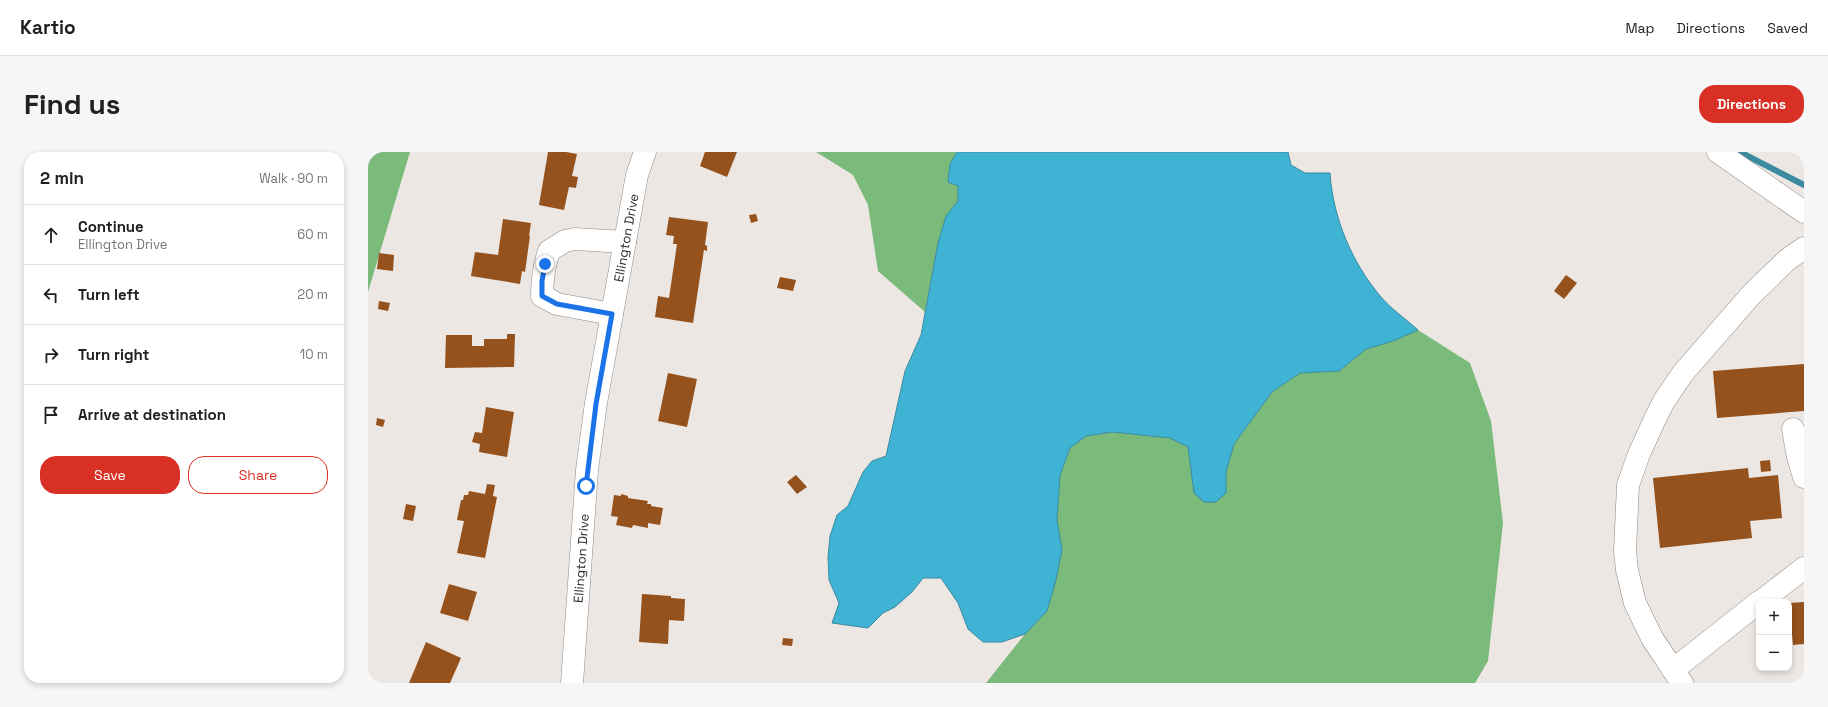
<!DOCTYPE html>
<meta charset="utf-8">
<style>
:root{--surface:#fff;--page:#f6f6f6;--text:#202124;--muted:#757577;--line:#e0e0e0;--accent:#d93025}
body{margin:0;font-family:"Space Grotesk",sans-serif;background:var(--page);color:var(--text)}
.controls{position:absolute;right:12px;bottom:12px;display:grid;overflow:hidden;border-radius:8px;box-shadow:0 2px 6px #0003}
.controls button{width:36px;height:36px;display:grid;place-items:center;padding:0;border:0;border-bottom:1px solid var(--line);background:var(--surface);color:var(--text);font:20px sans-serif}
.stop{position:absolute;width:12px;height:12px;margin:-9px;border:3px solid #1a73e8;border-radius:50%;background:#fff}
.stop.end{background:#1a73e8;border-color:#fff;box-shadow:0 1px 4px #0008}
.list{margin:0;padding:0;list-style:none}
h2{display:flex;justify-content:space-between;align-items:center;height:52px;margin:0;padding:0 16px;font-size:17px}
h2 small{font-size:13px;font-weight:400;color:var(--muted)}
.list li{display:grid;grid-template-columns:26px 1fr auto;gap:12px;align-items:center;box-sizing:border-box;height:60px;padding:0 16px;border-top:1px solid var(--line)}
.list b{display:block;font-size:15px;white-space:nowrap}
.list p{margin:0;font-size:13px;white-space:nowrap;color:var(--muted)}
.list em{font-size:13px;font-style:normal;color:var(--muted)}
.actions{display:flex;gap:8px;padding:12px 16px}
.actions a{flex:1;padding:9px 0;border:1px solid var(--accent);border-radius:16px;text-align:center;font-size:14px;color:var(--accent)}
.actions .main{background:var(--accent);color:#fff}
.icon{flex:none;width:22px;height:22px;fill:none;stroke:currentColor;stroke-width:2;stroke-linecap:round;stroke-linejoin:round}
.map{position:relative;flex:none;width:1436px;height:531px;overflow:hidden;border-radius:16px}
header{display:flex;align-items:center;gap:24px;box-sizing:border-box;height:56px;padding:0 20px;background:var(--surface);border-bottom:1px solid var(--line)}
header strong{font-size:19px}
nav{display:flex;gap:22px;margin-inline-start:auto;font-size:14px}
.intro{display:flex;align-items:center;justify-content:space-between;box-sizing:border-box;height:96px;padding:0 24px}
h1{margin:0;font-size:28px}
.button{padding:10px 18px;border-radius:16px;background:var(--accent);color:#fff;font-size:14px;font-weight:700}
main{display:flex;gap:24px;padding:0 24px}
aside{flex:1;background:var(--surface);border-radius:16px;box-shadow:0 2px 6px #0003}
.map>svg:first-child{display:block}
.forest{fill:#7aba7b}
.water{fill:#3fb3d3;stroke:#3a8aa0}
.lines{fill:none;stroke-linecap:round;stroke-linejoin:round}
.stream{stroke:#3a8aa0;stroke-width:6}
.building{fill:#95521c}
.minor-casing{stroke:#8f8986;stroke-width:23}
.minor{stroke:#fff;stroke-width:22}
.route{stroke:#1a73e8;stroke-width:5}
.labels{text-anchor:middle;stroke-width:4;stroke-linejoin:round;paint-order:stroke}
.street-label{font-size:13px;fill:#2e2c2a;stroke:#fbf4f0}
</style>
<header>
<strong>Kartio</strong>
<nav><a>Map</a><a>Directions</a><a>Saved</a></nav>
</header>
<div class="intro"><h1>Find us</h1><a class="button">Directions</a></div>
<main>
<aside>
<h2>2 min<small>Walk · 90 m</small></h2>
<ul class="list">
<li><svg class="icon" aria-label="ahead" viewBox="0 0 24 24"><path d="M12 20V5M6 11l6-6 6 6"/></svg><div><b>Continue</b><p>Ellington Drive</p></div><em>60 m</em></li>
<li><svg class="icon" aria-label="left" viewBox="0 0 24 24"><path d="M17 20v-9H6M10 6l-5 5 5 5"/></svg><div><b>Turn left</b></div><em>20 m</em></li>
<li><svg class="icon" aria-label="right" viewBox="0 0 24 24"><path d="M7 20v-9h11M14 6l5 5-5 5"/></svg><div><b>Turn right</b></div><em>10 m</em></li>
<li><svg class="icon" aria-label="arrive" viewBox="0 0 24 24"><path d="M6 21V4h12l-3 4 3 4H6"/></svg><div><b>Arrive at destination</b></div></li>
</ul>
<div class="actions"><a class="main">Save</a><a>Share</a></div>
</aside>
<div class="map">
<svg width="1436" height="531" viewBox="0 0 1436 531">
<rect width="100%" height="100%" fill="#ede7e3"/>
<!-- forest -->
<path class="forest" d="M0 0H42L0 140Z
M448 0H589L582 12 590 34V49L578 64 570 91 557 160 510 119 500 53 485 23Z
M1050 178 1102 211 1123 269 1135 371 1120 509 1107 531H618L657 482 679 459 694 398 689 368 692 323 702 296 717 284 744 280 802 286 820 295 826 341H858V320L866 292 904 240 932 221 971 219 998 197 1025 189Z"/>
<!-- water -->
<path class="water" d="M589 0H920L923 13 937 21H962C965 66 984 111 1013 145 1023 157 1038 167 1050 178L1025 189 998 197 971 219 932 221 904 240 866 292 858 320V341L848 350H836L826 341 820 295 802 286 744 280 718 284 702 296 692 323 689 368 694 398 688 428 679 459 657 482 634 490H615L600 477 590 451 573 426H555L544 440 527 455 515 461 500 476 464 471 471 451 461 428 460 405 462 384 469 363 480 354 495 320 504 309 518 304 537 219 553 183 570 91 578 64 590 49V34L580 30 582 12Z"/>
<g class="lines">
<!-- stream -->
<path class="stream" d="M1372 0 1436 33"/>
</g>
<!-- building -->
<path class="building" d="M180 0H198L209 2 204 24 210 25 208 36 201 35 196 58 171 53Z
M337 0H369L359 25 332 14Z
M388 62 390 69 383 71 381 63Z
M301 65 340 70 337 93 339 94V99L336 98 325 171 287 165 290 144 301 146 309 92H305L306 84 298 83Z
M135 67 163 71 161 84H162L157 120 154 119 152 132 103 124 107 100 130 103Z
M11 101 26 103 25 119 9 117Z
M1198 123 1209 131 1196 147 1186 139Z
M412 125 428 128 425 139 409 136Z
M11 149 22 151 20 159 10 157Z
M139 182H147L146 215 77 216 78 183H104V194H116V187H139Z
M1436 212V259L1349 266 1345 219Z
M300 221 329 227 319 275 290 269Z
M118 255 146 260 139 305 111 300 112 292 104 290 107 280 114 281Z
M9 266 17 268 15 275 8 273Z
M1402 308 1403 319 1393 320 1392 309Z
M1380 316 1381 326 1410 323 1414 366 1382 369 1384 386 1292 396 1285 326Z
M428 323 439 335 429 342 419 330Z
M119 332 127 333 125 344 129 345 117 406 89 401 96 369 89 368 93 348H95L96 343H100L101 339 117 342Z
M253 342 260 344V346L280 349 279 352H283V354L295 356 292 373 280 371V376L265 373 264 376 248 373 250 365 243 364 246 343 253 344Z
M38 352 48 354 45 369 35 367Z
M81 432 109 440 100 469 72 461Z
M274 442 303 444V446L317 447 316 469 301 468 300 492 271 490Z
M1436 450V492L1425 493 1421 451Z
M415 486 425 487 424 494 414 493Z
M58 490 93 506 82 531H41Z"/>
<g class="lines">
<defs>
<g id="minor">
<path d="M1350 0 1436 60"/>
<path d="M244 162 189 152 174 144C174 128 176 114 181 99L197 89 207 87 257 90"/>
<path d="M1425 277 1430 305 1436 325"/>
<path d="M1392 450 1436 416"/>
<path d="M1305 518 1391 450"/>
<path id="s1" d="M204 531 219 318 228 251 269 23 277 0"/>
<path d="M1314 531 1284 486 1267 451 1259 418 1257 399 1260 333 1271 302 1287 267 1296 249 1315 221 1383 143 1419 108 1436 96"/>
</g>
</defs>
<!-- minor casing -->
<use href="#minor" class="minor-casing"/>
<!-- minor -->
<use href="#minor" class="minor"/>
</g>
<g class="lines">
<!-- route -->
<path class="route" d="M177 112 174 129V144L189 152 244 162 228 252 218 334"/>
</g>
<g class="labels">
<!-- street labels -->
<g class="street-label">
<text dy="5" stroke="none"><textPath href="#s1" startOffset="449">Ellington Drive</textPath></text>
<text dy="5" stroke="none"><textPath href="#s1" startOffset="125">Ellington Drive</textPath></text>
</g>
</g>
</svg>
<div class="controls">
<button>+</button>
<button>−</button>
</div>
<div class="stop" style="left:218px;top:334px"></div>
<div class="stop end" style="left:177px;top:112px"></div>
</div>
</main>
